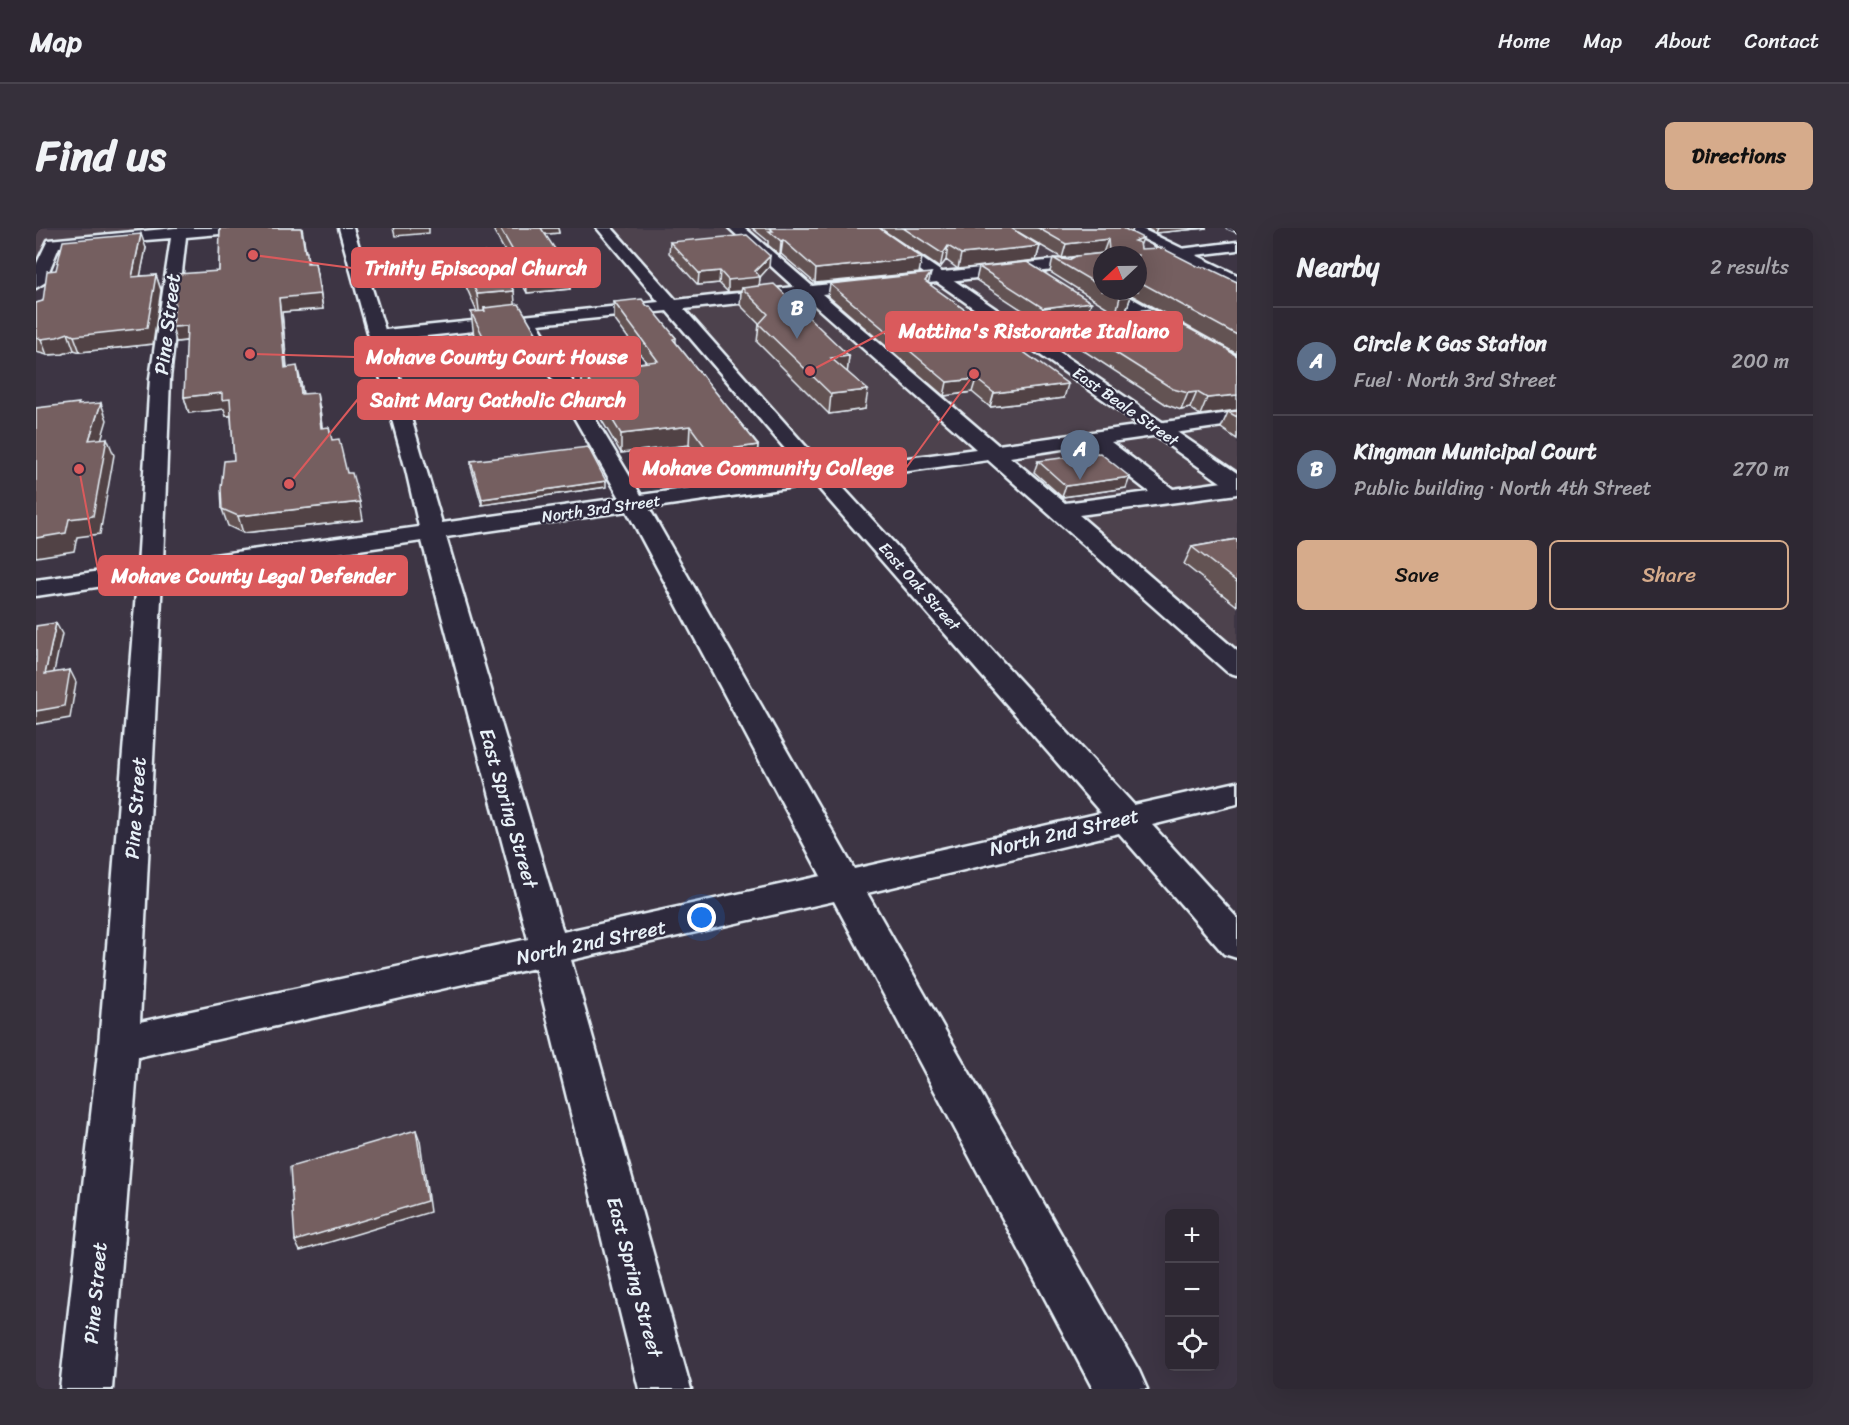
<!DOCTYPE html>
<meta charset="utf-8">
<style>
:root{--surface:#2e2833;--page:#36303b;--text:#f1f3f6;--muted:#a7a6ac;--line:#49444e;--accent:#d6ab8b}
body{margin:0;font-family:Sriracha,sans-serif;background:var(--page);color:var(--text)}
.controls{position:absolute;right:18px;bottom:18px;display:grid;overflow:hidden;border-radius:9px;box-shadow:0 6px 24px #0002}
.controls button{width:54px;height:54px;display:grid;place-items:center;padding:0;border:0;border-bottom:2px solid var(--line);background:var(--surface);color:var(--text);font:30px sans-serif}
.compass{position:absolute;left:1057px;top:18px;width:54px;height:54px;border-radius:50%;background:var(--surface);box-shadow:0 6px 24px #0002;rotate:248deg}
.you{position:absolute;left:666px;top:690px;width:21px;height:21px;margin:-15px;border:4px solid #fff;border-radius:50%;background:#1a73e8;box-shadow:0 0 0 9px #1a73e833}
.badge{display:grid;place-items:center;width:39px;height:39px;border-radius:50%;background:var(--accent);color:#fff;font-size:20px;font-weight:700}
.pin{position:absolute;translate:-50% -50px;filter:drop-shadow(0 2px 3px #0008)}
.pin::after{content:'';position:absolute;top:32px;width:21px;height:18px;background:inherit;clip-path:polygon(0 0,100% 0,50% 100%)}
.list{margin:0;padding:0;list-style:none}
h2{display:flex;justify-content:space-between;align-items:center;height:78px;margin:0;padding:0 24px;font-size:26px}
h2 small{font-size:20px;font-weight:400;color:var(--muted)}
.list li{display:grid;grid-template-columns:39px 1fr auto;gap:18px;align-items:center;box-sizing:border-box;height:108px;padding:0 24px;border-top:2px solid var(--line)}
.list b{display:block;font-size:22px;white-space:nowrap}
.list p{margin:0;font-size:20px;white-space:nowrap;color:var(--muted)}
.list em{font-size:20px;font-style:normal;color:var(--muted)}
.actions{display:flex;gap:12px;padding:18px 24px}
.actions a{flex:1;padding:14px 0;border:2px solid var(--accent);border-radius:9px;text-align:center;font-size:21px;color:var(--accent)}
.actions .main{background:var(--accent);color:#111}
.icon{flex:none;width:33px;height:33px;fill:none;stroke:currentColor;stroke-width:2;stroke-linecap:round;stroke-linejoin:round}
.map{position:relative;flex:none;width:1201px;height:1161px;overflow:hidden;border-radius:9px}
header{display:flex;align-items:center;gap:36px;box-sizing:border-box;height:84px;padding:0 30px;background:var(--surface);border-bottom:2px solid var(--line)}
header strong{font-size:28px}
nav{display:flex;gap:33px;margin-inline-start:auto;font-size:21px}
.intro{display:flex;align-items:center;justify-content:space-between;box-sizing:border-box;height:144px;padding:0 36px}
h1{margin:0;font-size:42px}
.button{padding:15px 27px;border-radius:9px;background:var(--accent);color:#111;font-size:21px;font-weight:700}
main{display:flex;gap:36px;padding:0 36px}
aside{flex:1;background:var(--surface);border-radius:9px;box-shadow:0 6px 24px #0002}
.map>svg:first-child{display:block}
.built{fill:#4e424d;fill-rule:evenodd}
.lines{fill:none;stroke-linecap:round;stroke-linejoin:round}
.minor-casing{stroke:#e8f1f8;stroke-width:5}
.major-casing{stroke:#e8f1f8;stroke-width:5}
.minor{fill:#2f2a3d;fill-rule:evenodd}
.major{fill:#2f2a3d;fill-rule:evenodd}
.rail-casing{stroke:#e8f1f8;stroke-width:3}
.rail{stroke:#2f2a3d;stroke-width:2;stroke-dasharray:7;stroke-linecap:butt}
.wall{fill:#645253;stroke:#e8f1f8;stroke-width:1.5}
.shaded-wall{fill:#514244;stroke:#e8f1f8;stroke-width:1.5}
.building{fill:#745f61;stroke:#e8f1f8;stroke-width:1.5}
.labels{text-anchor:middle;stroke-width:4.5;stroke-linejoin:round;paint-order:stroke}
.far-street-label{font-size:16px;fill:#e8f1f8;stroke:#2f2a3d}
.street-label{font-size:20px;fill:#e8f1f8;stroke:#2f2a3d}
.leader{fill:none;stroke:#da5a5c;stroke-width:2}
.callout-dot{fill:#da5a5c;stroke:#2f2a3d;stroke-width:2}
.callout{fill:#da5a5c;stroke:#da5a5c;stroke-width:2}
.callout-label{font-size:21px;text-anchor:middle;font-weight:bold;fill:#fff}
</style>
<header>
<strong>Map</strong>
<nav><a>Home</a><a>Map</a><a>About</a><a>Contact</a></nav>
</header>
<div class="intro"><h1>Find us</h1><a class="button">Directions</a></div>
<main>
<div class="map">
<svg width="1201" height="1161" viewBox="0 0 1201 1161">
<rect width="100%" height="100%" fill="#3d3544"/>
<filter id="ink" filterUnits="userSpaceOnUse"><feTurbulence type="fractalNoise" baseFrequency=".0167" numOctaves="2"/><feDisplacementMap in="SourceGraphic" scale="12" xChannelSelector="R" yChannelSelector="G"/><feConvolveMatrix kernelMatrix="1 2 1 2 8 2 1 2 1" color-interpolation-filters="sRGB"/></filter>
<g filter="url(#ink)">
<!-- built -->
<path class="built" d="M0 0H130L129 3 11 12 0 38Z
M568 0H1093L1201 53V438L957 225 785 249ZM1066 27H1102V63H1066Z"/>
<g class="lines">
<defs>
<path id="minor" d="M139 0H213L206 4 150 9 134 150 127 334 383 299 370 242 303 0H317L349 102 623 74 561 0H576L640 72 758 59 693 0H709L776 58 1066 27V37L786 66 962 217 1201 184V196L1075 214 1137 261 1201 252V266L1043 287 1201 423V447L1191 444 952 232 801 253 1098 577 1201 554V576L1116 597 1201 690V730L1188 726 1083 605 831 665 1103 1143 1111 1161H1057L798 673 535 732 655 1161H603L499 740 102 829 76 1161H24L63 816 101 353 0 368V352L102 338 114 150 135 10 23 19 8 55 0 60V37L12 12ZM768 68 940 221 790 241 648 81ZM631 83 769 244 605 267 502 96ZM486 98 584 270 406 295 352 112ZM1052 217 1113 264 1029 275 974 229ZM779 256 1065 585 818 641 613 280ZM591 283 785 648 527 704 410 309ZM386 313 492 711 104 794 126 350Z
M1201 14V22L1102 34V27H1096Z
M1066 59V63H1083L1201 129V143L1194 141 1065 66 1063 63Z
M1070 88 1076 89 1079 93 1076 97 982 108 976 107 973 103 976 99 982 98Z"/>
<path id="major" d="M824 0H841L1201 245V262L1193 260Z
M1086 0H1104L1201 47V58Z"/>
</defs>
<!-- minor casing -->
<use href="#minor" class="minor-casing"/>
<!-- major casing -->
<use href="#major" class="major-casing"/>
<!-- minor -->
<use href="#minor" class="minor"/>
<!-- major -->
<use href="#major" class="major"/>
<defs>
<path id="rail" d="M1191 0 1201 4"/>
</defs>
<!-- rail casing -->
<use href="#rail" class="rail-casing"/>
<!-- rail -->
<use href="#rail" class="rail"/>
</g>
<!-- wall -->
<path class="wall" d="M184 0H266L270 24 273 35 282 48 287 81 246 84 251 139 265 154 267 166 284 181 286 200 296 212 311 245 327 292 207 305 192 298 186 281 198 232 195 188H190L188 181 153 185 148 169 151 113 140 114 183 43Z
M458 0H522L523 5 509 6 534 61 491 65 458 3Z
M716 0H843L883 45 779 55 745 26 744 27 732 17V13Z
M844 0H1097L1096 4 1104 17 1105 21 1163 39 1201 54V126L1088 63H1102V27H1066V63H1087L1095 68 1090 83 1194 124 1201 182 1164 187 1154 180 1145 182 1131 177 1022 106 1026 91 1080 85 1014 44 1017 30 1033 32 1039 28 1026 30 982 4 1004 18 1000 32 922 41 910 32 904 40Z
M1109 0H1171L1119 5Z
M634 14 733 39 724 49 723 58 813 128 811 144 829 181 793 186 721 114 723 96 704 77 705 63 692 64 683 55 662 57 633 25Z
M110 20 104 48 120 47 125 62 117 116 44 124 38 122 27 126 11 127 0 124V75L7 73 20 42Z
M423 26 479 77 503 110 504 135 453 141 438 109 435 84H441L426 49Z
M943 39 1055 74 1003 93 940 52Z
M794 56H892L1028 170 954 179 936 164 908 168 792 68Z
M578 74 611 78 640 110V115L722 217 720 236 672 243 653 217 585 225 546 159V142L610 134 578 91Z
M1201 183V211L1185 200 1192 184Z
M435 233 570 259 446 277 435 239Z
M1002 233 1090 260 1026 269 998 244Z
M1201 311V378L1148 336 1156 319Z"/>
<!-- shaded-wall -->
<path class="shaded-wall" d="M357 0H393V5L359 8Z
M499 0H522L523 5 500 7Z
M1077 0H1097L1095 7Z
M1121 0H1171L1119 5Z
M105 6 110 20 101 64 96 49Z
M1107 10 1102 24 1098 13Z
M1072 11 1067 25 1026 30 1030 16Z
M747 12 745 26 744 27 745 13Z
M912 18 910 32 904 40 907 26Z
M1004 18 1000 32 922 41 925 26Z
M734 28 733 39 724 49 723 61 706 60 705 63 692 64V52L719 43Z
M886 30 883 45 779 55 780 41Z
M279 35 287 81 246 84 252 155 249 140 243 70Z
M533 42 534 61 491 65 490 46Z
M684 43 683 55 662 57 663 45Z
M895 45 892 57 889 53Z
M120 47 125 62 117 116 44 124 38 108Z
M478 63 480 86 448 80V90H444L441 66Z
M1095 68 1090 83 1080 85 1084 69Z
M1055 74 1051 88 1003 93 1007 80Z
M151 98 156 112 140 114 136 99Z
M32 105 38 122 27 126 11 127 5 111Z
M503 110 504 135 453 141 451 116Z
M813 128 811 147 795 130Z
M261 138 265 154 269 182 265 166Z
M940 151 936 164 908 168 911 154Z
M1032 156 1028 170 954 179 958 165Z
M832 162 829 181 793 186 795 166Z
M1161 164 1154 180 1145 182 1152 165Z
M186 165 194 171 199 187 190 188 188 181 153 185 148 169Z
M281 165 284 181 288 216 285 200Z
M1201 167V182L1164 187 1171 170Z
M65 175 71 192 60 229 53 212Z
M654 198 653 217 585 225V206Z
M71 210 78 227 64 306 41 309 38 323 0 329V310L33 291Z
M722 217 720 236 672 243 673 224Z
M1094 249 1090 260 1026 269 1030 258Z
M570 253V259L446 277V271Z
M324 274 327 292 207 305 202 288Z
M20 395 26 406 15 458 9 446Z
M34 442 40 454 34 490 0 496V483Z
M380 902 384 913 394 984 264 1023 259 1013Z"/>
<!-- building -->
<path class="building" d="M184 0H265L269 24H271V35H279L284 66 243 70 249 140 261 138 265 166 281 165 285 200 293 199 296 212 303 211 311 245H316L324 274 202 288 186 281 185 260 188 233 198 232 194 171 186 172V165L148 169 151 98 136 99 142 46 183 43Z
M464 0H505L533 42 490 46Z
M734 0H843L886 30 780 41 747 12 745 13 733 3H737Z
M867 0H975L1004 18 925 26 912 18 907 26Z
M1002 0H1087L1107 10 1098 13 1104 15 1105 21 1126 20 1163 39H1170L1201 54V107L1102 53V27H1066V48L1065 49H1066V59L1017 30 1033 32 1040 28 1070 25 1073 23 1072 11 1030 16Z
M105 6 96 49 120 47 111 100 38 108 32 105 21 109 5 111 0 109V75L7 73 11 43 20 42 27 13Z
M711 7 734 28 719 43 724 49 692 52 684 43 663 45 634 14Z
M455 24 478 63 441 66 423 26Z
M991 34 1055 74 1007 80 943 39Z
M895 45 889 53 1032 156 958 165 940 151 911 154 794 56Z
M738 56 813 128 795 130 832 162 795 166 723 96 732 86 706 60Z
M1073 63H1087L1095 68 1084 69Z
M606 71 611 78H614L640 110 637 111 722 217 673 224 654 198 585 206 546 142 622 133 578 74Z
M483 76 503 110 451 116 435 84 449 83 448 80Z
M1117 81 1195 123H1193L1201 128V167L1171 170 1161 164 1152 165 1137 161 1026 91Z
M43 175 42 177 65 175 53 212 71 210 57 288 33 291 30 305 0 310V180Z
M1201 183V189L1192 184Z
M552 219 570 253 446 271 435 233Z
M1064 225 1094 249 1030 258 1002 233Z
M1201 311V354L1156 319Z
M20 395 9 446 34 442 28 478 0 483V398Z
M380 902 391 973 259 1013 254 939Z"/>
</g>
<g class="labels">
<!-- far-street labels -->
<g class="far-street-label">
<text transform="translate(1090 178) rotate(35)" y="6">East Beale Street</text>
<text transform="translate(565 280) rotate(-8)" y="6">North 3rd Street</text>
<text transform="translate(884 358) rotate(48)" y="6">East Oak Street</text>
</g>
<!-- street labels -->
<g class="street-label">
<text transform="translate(131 96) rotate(-83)" y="7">Pine Street</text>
<text transform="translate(99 580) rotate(-86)" y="7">Pine Street</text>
<text transform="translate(473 580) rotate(74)" y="7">East Spring Street</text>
<text transform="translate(1028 604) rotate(-13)" y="7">North 2nd Street</text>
<text transform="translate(555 714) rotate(-12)" y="7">North 2nd Street</text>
<text transform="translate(599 1049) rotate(75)" y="7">East Spring Street</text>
<text transform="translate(59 1065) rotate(-85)" y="7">Pine Street</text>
</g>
</g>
<!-- callouts -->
<path class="leader" d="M217 27L316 40M774 143L850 103M214 126L319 129M253 256L322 171M938 146L870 240M43 241L63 347"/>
<g class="callout-dot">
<circle cx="217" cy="27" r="6"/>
<circle cx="774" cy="143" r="6"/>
<circle cx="214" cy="126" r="6"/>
<circle cx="253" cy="256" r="6"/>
<circle cx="938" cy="146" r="6"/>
<circle cx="43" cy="241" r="6"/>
</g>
<g class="callout">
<rect x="316" y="20" width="248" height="39" rx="6"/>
<rect x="850" y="84" width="296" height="39" rx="6"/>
<rect x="319" y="109" width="285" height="39" rx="6"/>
<rect x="322" y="152" width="280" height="39" rx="6"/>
<rect x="594" y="220" width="276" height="39" rx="6"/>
<rect x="63" y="328" width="308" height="39" rx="6"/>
</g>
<g class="callout-label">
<text x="440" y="47">Trinity Episcopal Church</text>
<text x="998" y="110">Mattina's Ristorante Italiano</text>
<text x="461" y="136">Mohave County Court House</text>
<text x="462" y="179">Saint Mary Catholic Church</text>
<text x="732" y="247">Mohave Community College</text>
<text x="217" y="355">Mohave County Legal Defender</text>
</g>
</svg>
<div class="controls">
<button>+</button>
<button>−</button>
<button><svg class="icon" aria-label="locate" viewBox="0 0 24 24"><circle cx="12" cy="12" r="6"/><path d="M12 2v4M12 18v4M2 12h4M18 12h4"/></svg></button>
</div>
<svg class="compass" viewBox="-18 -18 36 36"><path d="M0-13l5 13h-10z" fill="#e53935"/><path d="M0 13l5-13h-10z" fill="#a7a6ac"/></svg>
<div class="you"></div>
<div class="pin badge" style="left:1044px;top:252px;background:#5c6f8a">A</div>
<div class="pin badge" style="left:761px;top:111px;background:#5c6f8a">B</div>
</div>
<aside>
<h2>Nearby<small>2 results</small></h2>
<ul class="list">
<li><span class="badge" style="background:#5c6f8a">A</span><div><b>Circle K Gas Station</b><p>Fuel · North 3rd Street</p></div><em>200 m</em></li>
<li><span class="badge" style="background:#5c6f8a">B</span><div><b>Kingman Municipal Court</b><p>Public building · North 4th Street</p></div><em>270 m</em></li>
</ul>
<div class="actions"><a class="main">Save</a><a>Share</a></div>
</aside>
</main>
